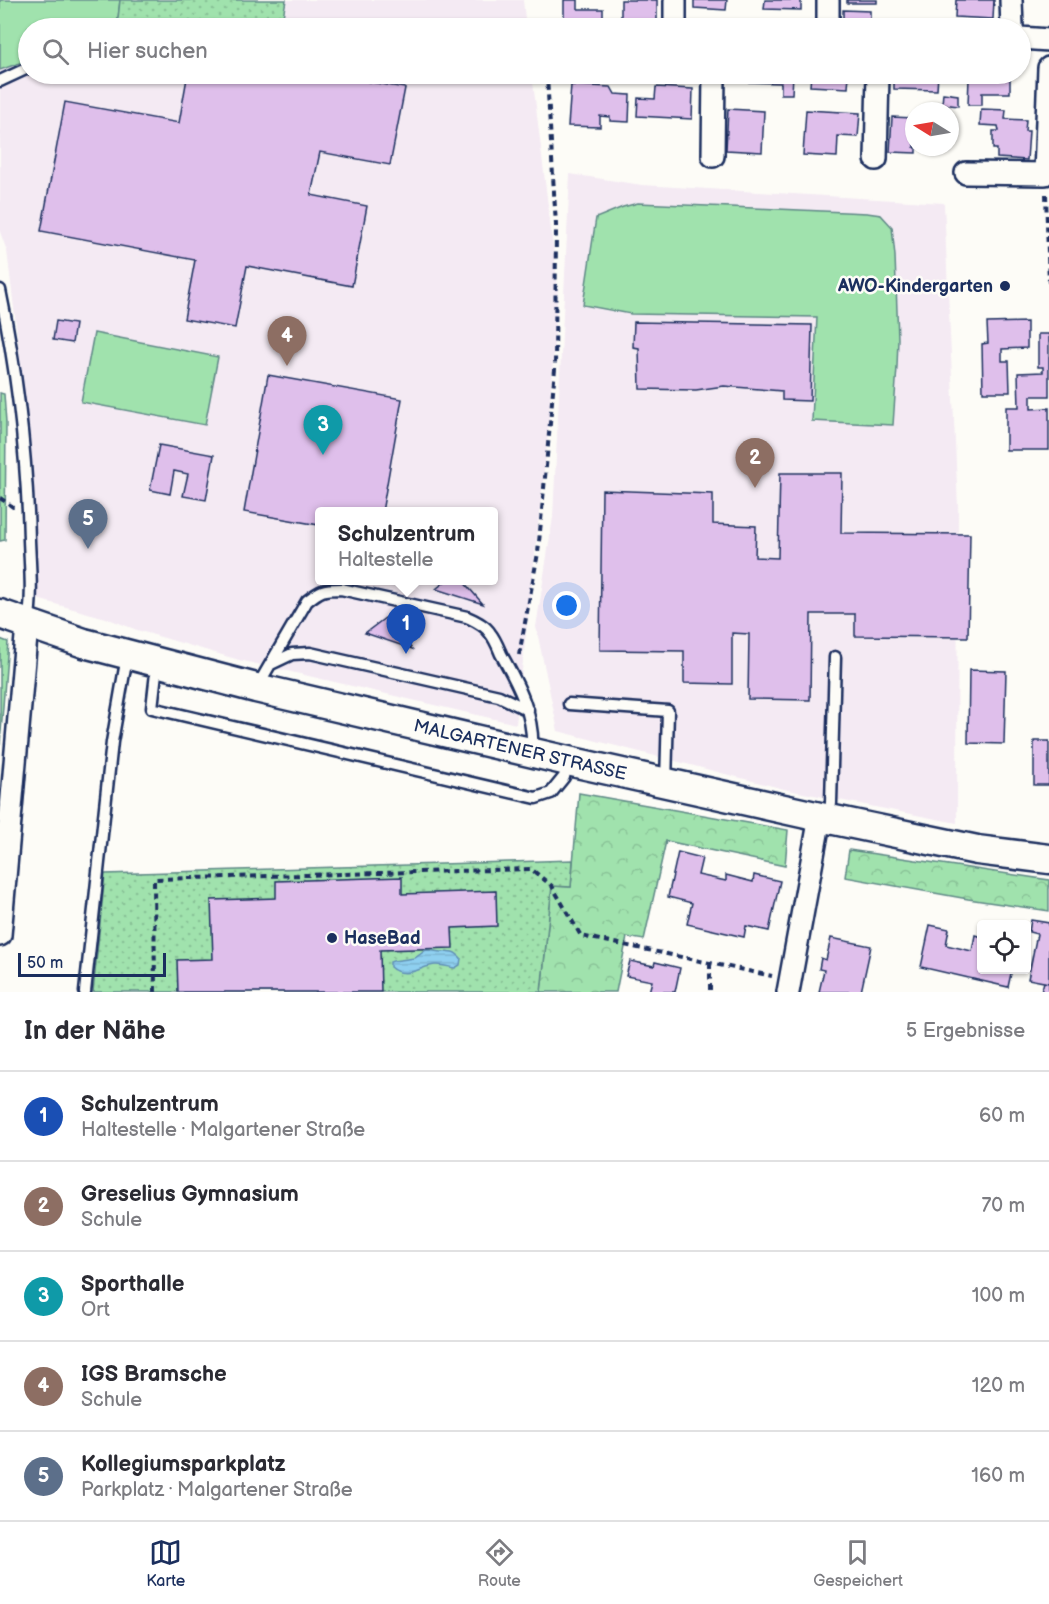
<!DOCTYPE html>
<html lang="de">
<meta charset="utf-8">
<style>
:root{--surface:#fff;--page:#f7f7f7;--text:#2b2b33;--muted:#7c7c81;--line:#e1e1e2;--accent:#1b2f5e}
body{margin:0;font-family:"Balsamiq Sans",sans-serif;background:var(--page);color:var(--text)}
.controls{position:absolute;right:18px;bottom:18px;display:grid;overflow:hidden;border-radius:6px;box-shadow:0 2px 4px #0004}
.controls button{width:54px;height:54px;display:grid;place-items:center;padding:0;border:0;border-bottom:2px solid var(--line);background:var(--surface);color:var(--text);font:30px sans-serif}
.compass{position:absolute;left:905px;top:102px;width:54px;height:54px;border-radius:50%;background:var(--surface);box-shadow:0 2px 4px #0004;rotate:281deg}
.scale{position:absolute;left:18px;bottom:15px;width:148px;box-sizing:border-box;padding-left:6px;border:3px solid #1b2f5e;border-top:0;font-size:16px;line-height:21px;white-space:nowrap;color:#1b2f5e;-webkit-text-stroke:4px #fdfcf7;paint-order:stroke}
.you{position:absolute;left:567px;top:606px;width:21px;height:21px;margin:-15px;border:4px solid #fff;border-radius:50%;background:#1a73e8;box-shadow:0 0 0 9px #1a73e833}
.badge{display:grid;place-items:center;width:39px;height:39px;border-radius:50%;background:var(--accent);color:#fff;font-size:20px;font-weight:700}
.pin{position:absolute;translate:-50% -50px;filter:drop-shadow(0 2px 3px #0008)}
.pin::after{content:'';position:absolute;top:32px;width:21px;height:18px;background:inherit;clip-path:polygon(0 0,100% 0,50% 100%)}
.popup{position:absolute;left:315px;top:507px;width:183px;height:78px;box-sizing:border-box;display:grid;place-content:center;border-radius:6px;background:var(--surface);filter:drop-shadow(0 2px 4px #0005);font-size:20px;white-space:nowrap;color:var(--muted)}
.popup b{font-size:22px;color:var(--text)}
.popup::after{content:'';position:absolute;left:50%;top:100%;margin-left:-12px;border:12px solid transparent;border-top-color:var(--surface)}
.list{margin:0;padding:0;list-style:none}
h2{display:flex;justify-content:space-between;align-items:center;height:78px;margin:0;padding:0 24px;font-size:26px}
h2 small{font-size:20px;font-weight:400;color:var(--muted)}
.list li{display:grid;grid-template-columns:39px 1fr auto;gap:18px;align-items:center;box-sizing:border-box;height:90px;padding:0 24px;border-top:2px solid var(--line)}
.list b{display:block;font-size:22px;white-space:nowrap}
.list p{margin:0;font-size:20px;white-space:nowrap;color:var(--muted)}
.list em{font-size:20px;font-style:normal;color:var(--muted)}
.icon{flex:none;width:33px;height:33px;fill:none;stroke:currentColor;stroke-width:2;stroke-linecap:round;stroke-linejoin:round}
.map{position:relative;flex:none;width:1049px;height:992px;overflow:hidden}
.search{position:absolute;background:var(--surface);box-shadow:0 2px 4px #0004;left:18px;right:18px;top:18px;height:66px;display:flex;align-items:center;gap:15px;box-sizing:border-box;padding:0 21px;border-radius:33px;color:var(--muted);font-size:22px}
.sheet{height:528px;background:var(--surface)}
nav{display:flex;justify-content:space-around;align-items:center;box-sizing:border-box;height:84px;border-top:2px solid var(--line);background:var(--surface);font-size:16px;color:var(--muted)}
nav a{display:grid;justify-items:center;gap:3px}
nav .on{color:var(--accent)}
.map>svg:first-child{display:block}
.built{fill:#f4eaf3;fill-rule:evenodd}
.grass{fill:#a0e2ad;stroke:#5e8886;stroke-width:1.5}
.forest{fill:url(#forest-crowns);stroke:#5e8886;stroke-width:1.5}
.park{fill:url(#park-dots);stroke:#5e8886;stroke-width:1.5}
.water{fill:url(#water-rules);stroke:#6190b6;stroke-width:1.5}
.building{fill:#dfbfeb;stroke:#1b2f5e;stroke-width:1.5}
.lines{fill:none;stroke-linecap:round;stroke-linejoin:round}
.lane-casing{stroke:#1b2f5e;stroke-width:15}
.street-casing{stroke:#1b2f5e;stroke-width:26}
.secondary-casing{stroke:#1b2f5e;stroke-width:33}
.path{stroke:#1b2f5e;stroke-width:4;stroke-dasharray:6 4.5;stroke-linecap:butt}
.lane{stroke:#fdfcf7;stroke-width:10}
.street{stroke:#fdfcf7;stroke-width:21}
.secondary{stroke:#fdfcf7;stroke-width:28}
.poi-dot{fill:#1b2f5e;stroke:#fdfcf7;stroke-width:2}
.labels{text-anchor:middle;stroke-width:5;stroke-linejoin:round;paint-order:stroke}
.poi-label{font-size:18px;font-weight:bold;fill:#1b2f5e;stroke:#fdfcf7;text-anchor:end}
.street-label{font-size:18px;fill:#1b2f5e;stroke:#fdfcf7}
</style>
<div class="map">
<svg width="1049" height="992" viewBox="0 0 1049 992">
<defs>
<pattern id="forest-crowns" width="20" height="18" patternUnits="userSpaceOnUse" patternTransform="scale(1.5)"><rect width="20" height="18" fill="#a0e2ad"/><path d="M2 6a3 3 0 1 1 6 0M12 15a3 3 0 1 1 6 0" fill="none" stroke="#89c297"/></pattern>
<pattern id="park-dots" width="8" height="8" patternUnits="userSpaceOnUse" patternTransform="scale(1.5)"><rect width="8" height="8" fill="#a0e2ad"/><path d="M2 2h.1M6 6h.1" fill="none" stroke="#89c297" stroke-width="1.8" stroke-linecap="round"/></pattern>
<pattern id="water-rules" width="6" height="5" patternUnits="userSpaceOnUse" patternTransform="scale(1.5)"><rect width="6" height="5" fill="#8fd0f0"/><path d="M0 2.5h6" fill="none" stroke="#7bb3d0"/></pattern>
</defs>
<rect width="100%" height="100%" fill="#fdfcf7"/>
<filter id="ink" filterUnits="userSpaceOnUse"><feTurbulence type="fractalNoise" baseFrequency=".0167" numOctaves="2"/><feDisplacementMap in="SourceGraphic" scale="12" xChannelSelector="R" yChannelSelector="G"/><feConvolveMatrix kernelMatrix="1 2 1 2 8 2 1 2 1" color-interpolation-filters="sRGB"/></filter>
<g filter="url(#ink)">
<!-- built -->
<path class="built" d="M0 0H523L526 28H28V74H532L558 288 547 445 516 724 239 660 137 630 106 618 37 599 31 447 7 251 0 232ZM319 512H493V580H319Z
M570 174 642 185 944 203 958 507 957 823 788 790 558 731 536 627 553 517Z"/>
<!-- grass -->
<path class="grass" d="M0 0H120L117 28H28V60L0 70Z
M638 203 867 213 881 215 892 227 895 256 898 339 897 367 893 425 812 421 817 317 631 314 583 305 596 218 623 207Z
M94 333 218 357 205 425 81 402Z
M0 393 4 394 6 423 5 540 0 541Z
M0 639 8 642 0 745Z"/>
<!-- forest -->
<path class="forest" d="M579 793 788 830 785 866 666 841 644 940 627 937 616 992H541L552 886 571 887Z
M849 850 1049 880V911L968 899 845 877Z"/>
<!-- park -->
<path class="park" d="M120 0H286L281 28H241L162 19 123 28H117Z
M573 860 571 887 552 886 541 992H93L105 874Z"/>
<!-- water -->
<path class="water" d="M426 950C431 950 437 952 442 952 451 951 455 951 461 958L460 965 455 968C449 967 442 965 436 965 422 965 406 981 390 967V962L393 961 415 958Z"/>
<!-- building -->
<path class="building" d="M564 0H578V9H603V28H575V24L564 25Z
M621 0H657V27L621 26Z
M694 0H727L726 10 694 8Z
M765 0H801V10L764 9Z
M847 0H877V3H847Z
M956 0H994L993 19 955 17Z
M843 10 870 11V20L843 19Z
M175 74H325L405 88 390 165 320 152 311 195 367 206 352 286 247 266 235 328 184 319 195 260 41 231 65 102 179 123 187 78 175 76Z
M748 74H793L792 94H781V83L748 82Z
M811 74H849L848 88 810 86Z
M894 74H938L937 90 894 89Z
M978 74H1010V93H982V105H968L969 78 978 79Z
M571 85 611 87 615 94 630 95 629 122 610 121V117L600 116V127L568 126Z
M656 87 693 89 692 119 637 116 638 98 655 99Z
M943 93 958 95V106L942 104Z
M728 109 764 111 762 152 726 150Z
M981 109 1006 110 1005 119 1026 120 1025 131H1029L1027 160 997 158V149H993V131H999L998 126 980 125Z
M806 110 860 113 858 137 838 136 837 157 803 155Z
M892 117 914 118V147H916V153L890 152Z
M56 321 75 324 72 343 53 340Z
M634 322 812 325 810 401 782 400V391L724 386 696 390 640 389 639 348 633 347Z
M1027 322V348L1002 349V361H1009L1010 392H983L982 344 988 343 987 323Z
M1038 334H1049V396H1031V409L1049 408V450H1006V407H1019L1018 373 1043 372V367H1038Z
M268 375 402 399 382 512H319V525L244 512Z
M159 445 214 455 206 500 183 496 188 474 174 471 170 494 150 490Z
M780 473H842L841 533 970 534 968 637 855 636V614H811L810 700 748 699 749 634 732 633V684L684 683V651L600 650 602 490 713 494V524L756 526 755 557 778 558Z
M447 580H462L483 604 436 589Z
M385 618 412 649 365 633Z
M969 670 1006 671 1004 744 968 743Z
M1034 741H1049V785H1034Z
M678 852 702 858 698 875 726 881V875L753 882 754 875 780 881 769 931 746 926 744 937 687 924 692 903 668 897Z
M402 877V894L496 891 497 926 452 928 453 948 380 950 381 992H178L177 960 213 959 211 900 276 898V881Z
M1031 920 1049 923V983L1028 979 1037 934 1029 932Z
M930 925 949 929 946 945 972 951 975 935 982 937V969H1012L1008 987 921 967Z
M831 938 871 946 861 992H819L824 970 819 969 821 958 826 960Z
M630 961 654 966 655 962 680 968 675 992H649L652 981 626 976Z
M1044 982 1049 983V992H1041Z"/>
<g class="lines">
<defs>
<path id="lane" d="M162 28H189
M0 81 28 68
M0 290C17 372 27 456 29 540 30 568 33 596 28 623
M157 664 152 708 536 798 551 793 564 777 568 761
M271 664 292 654 310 653 499 696 528 710
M257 687 307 601C321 590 323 589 341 589L467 617C475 621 485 625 490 633 495 639 498 647 501 654 518 684 535 716 532 752
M569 704 668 711 666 783
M829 818 831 803 835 657
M85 992 112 742 127 656"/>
<path id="street" d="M675 0V28
M1011 0 1012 28
M828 28V0
M1020 38 1049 40
M713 156 714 74
M876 159 878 74
M966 173 1045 174 1049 68
M0 935 27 625
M788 992 820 817"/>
<g id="secondary">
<path id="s1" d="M0 614 84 643 256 688 568 761 820 817 977 850 1049 859"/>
</g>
</defs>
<!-- lane casing -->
<use href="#lane" class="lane-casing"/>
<!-- street casing -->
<use href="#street" class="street-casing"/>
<!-- secondary casing -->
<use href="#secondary" class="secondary-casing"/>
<!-- path -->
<path class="path" d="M1046 194 1049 283
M0 498 13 507H15
M519 655 538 553 555 369 556 225 547 77 549 74
M710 963V992
M155 992 154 879 531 869 552 886 581 936 772 976"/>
<!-- lane -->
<use href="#lane" class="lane"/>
<!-- street -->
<use href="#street" class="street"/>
<!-- secondary -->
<use href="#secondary" class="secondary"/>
</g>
</g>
<!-- markers -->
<g class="poi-dot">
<circle cx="1005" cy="286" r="6"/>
<circle cx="332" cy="938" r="6"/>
</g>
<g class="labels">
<!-- poi labels -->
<g class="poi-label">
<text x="993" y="292">AWO-Kindergarten</text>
<text x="344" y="944" text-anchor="start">HaseBad</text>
</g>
<!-- street labels -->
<g class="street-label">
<text dy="6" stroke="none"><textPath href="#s1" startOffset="538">MALGARTENER STRASSE</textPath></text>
</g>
</g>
</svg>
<div class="controls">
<button><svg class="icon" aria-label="locate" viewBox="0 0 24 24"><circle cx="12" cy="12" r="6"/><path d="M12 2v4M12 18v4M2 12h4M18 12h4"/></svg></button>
</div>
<svg class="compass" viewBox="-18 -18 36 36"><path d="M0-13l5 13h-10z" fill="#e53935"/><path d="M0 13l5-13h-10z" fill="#7c7c81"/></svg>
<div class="scale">50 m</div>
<div class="you"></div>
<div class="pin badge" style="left:406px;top:654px;background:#1a4fb4">1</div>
<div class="popup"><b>Schulzentrum</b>Haltestelle</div>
<div class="pin badge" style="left:755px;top:488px;background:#8d6e63">2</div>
<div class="pin badge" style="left:323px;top:455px;background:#0f9aa8">3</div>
<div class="pin badge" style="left:287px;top:366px;background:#8d6e63">4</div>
<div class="pin badge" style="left:88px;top:549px;background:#5c6f8a">5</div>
<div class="search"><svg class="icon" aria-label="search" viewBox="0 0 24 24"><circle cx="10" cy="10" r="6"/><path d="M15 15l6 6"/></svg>Hier suchen</div>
</div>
<section class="sheet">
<h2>In der Nähe<small>5 Ergebnisse</small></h2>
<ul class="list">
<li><span class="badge" style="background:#1a4fb4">1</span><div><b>Schulzentrum</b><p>Haltestelle · Malgartener Straße</p></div><em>60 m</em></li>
<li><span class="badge" style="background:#8d6e63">2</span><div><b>Greselius Gymnasium</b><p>Schule</p></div><em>70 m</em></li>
<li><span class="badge" style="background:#0f9aa8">3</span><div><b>Sporthalle</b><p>Ort</p></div><em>100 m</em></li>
<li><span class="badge" style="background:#8d6e63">4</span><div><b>IGS Bramsche</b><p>Schule</p></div><em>120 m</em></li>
<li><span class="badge" style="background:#5c6f8a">5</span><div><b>Kollegiumsparkplatz</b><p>Parkplatz · Malgartener Straße</p></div><em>160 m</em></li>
</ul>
</section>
<nav>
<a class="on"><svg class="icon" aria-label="map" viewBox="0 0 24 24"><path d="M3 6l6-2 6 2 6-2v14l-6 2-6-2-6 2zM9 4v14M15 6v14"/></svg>Karte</a>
<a><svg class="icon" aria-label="directions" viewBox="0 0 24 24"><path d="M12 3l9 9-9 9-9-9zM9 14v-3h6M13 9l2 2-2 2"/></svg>Route</a>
<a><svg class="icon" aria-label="saved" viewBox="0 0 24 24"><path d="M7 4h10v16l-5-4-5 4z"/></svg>Gespeichert</a>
</nav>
